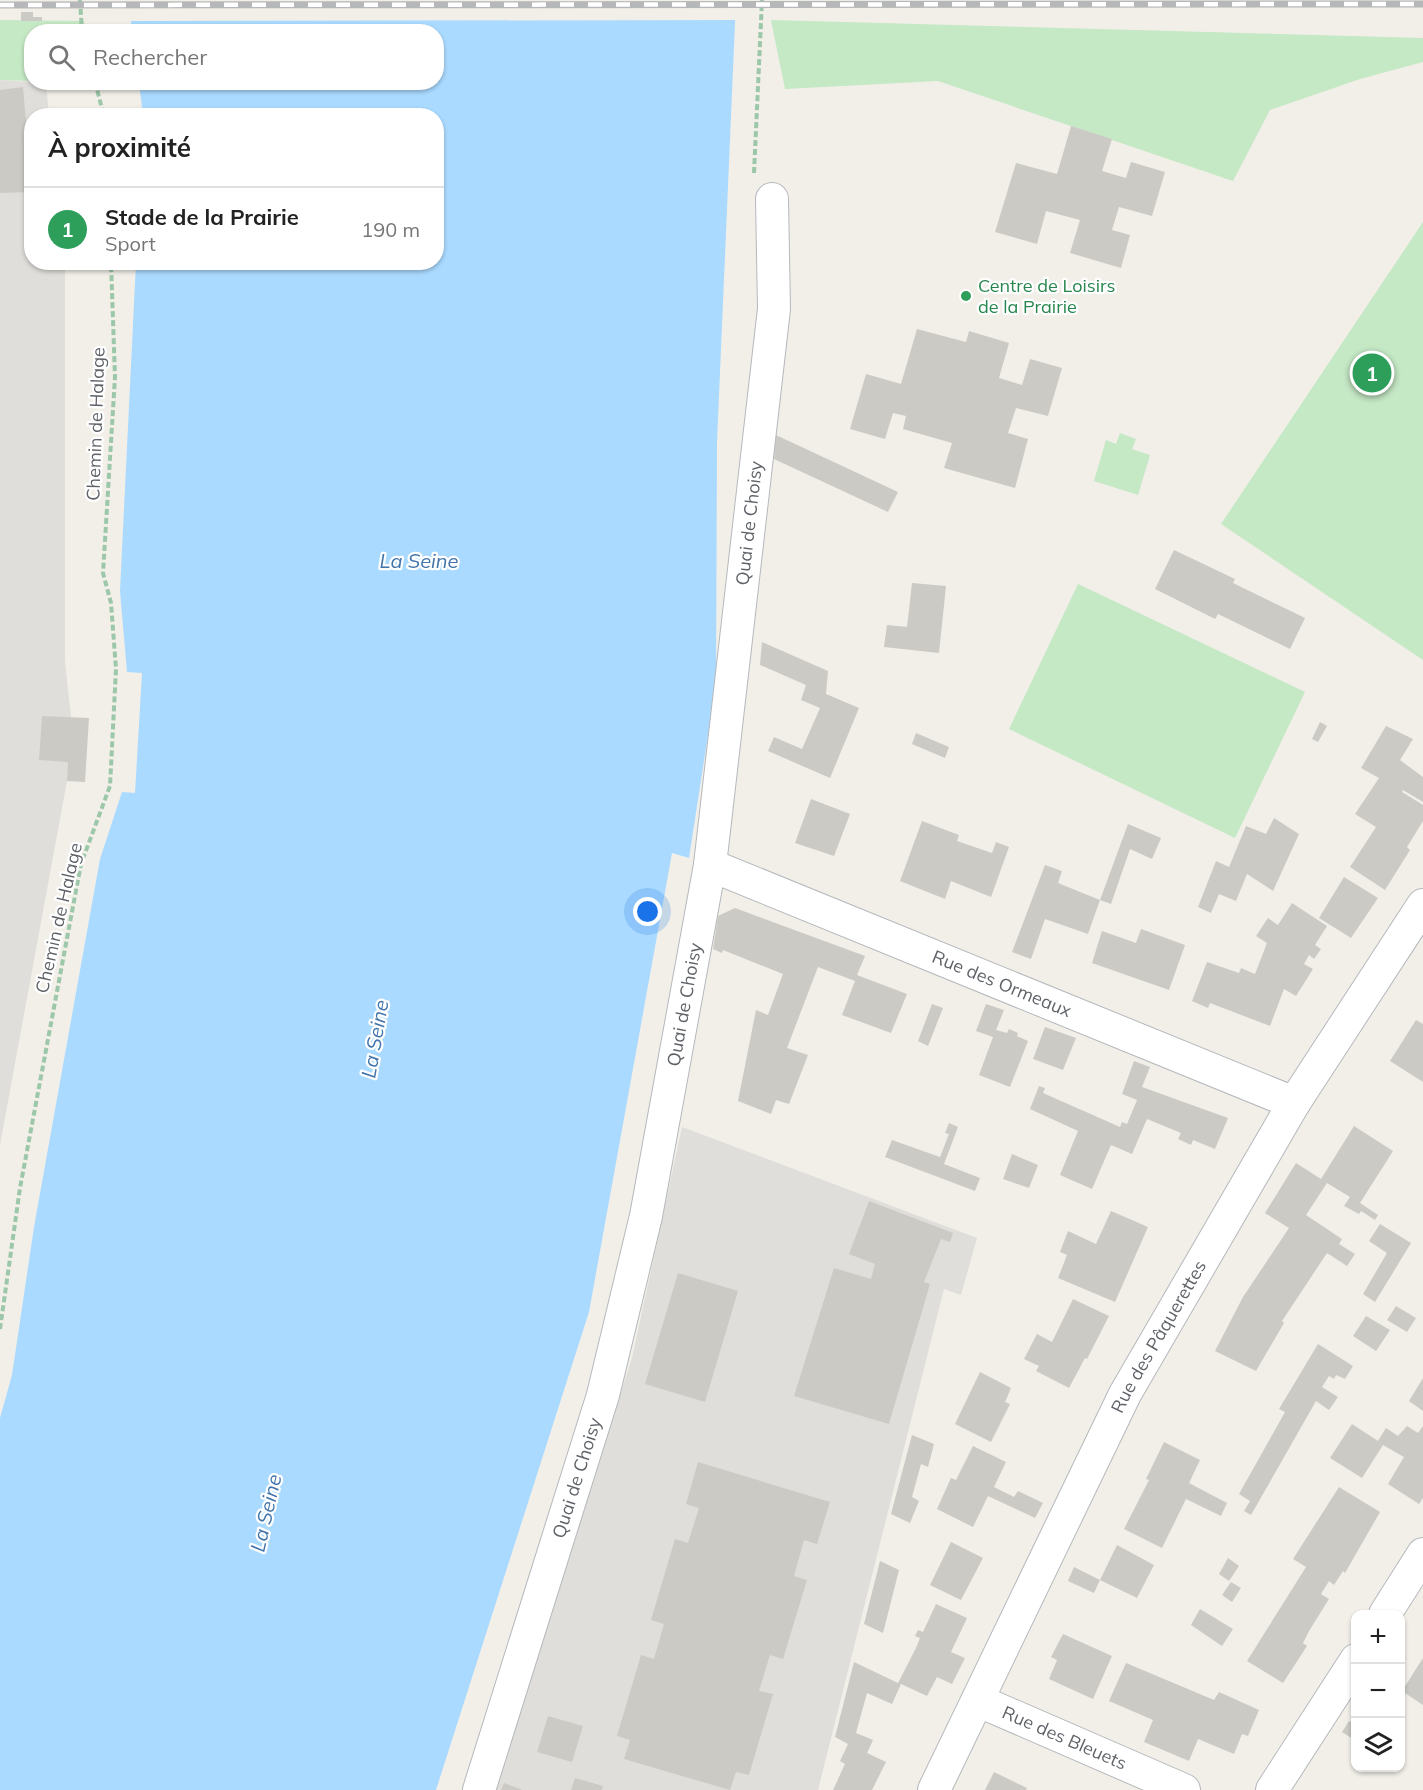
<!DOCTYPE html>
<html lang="fr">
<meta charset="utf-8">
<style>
:root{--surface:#fff;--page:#f6f6f6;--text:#222;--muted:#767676;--line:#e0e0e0;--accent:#2563eb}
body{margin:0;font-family:Mulish,sans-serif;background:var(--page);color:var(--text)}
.controls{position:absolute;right:18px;bottom:18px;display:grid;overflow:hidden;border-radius:12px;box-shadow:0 2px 4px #0004}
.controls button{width:54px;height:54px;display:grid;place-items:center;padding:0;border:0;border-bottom:2px solid var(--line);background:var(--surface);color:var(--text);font:30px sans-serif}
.you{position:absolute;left:648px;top:912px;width:21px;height:21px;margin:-15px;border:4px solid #fff;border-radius:50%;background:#1a73e8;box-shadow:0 0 0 9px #1a73e833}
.badge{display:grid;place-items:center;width:39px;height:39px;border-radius:50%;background:var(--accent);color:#fff;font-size:20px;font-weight:700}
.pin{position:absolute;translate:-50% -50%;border:3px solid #fff;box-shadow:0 2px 6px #0006}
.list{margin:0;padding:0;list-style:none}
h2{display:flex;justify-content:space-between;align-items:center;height:78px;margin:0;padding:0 24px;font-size:26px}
h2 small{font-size:20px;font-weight:400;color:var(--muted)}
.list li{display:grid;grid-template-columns:39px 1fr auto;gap:18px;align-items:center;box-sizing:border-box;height:84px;padding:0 24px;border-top:2px solid var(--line)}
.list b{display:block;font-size:22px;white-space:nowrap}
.list p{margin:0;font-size:20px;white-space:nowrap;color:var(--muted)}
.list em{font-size:20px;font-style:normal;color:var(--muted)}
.icon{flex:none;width:33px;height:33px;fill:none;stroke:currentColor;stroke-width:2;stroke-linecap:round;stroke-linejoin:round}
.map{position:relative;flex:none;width:1423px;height:1790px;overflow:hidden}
.search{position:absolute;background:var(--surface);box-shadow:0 2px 4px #0004;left:24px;top:24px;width:420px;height:66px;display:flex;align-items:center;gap:15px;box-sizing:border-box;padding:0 21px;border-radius:24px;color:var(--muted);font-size:22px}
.panel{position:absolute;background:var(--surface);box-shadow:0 2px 4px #0004;left:24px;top:108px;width:420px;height:162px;border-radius:24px}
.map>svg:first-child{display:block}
.industrial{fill:#e0deda}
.green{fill:#c5e8c5}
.water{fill:#aadaff}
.pier{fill:#f1efe8}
.building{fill:#cccac5}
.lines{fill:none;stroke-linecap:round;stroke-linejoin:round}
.minor-casing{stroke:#b5b8bc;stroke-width:34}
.path{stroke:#9cc7a9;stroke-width:4;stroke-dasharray:6 3;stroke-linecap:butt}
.minor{stroke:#fff;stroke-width:32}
.rail-casing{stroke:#b6b7b8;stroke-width:7}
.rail{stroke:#fff;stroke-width:4.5;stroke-dasharray:14;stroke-linecap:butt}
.leisure-dot{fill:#2e9e5b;stroke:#fff;stroke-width:2}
.labels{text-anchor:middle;stroke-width:4.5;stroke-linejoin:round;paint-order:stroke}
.leisure-label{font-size:18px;fill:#27864d;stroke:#fff;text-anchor:start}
.street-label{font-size:18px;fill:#5f6368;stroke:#fff}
.water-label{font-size:20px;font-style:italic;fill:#4174aa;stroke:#fff}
</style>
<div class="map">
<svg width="1423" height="1790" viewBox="0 0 1423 1790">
<rect width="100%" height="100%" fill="#f1efe8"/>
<!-- industrial -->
<path class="industrial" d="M0 80 46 83 49 115 32 116V262L64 263 65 271V662L71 717 67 781 0 1145Z
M682 1127 977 1238 961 1295 944 1289 818 1790H491L632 1358Z"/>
<!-- green -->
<path class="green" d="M0 20 84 21 85 31 32 32 31 81 0 80Z
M771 20 1423 38V62L1360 79 1270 110 1233 181 938 81 785 89Z
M1423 222V660L1221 524Z
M1120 433 1136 439 1132 449 1150 455 1138 495 1094 481 1106 440 1116 444Z
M1078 584 1305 692 1235 838 1009 729Z"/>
<!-- water -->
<path class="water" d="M128 0H736L717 442 716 683 689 858 672 853 589 1312 436 1790H0V1418L12 1375 34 1227 100 859 122 792 135 793 142 673 127 672 120 591 136 263 436 262V116L143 115 139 83 436 82V32L132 31Z"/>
<!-- pier -->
<path class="pier" d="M125 0H739V20L128 21Z"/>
<!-- building -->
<path class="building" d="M21 12H33V17H42V21H21Z
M23 87 32 192 0 193V90Z
M1071 126 1112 139 1102 171 1126 178 1131 162 1165 172 1152 216 1119 207 1112 230 1130 235 1121 268 1070 253 1080 220 1046 211 1037 244 995 232 1016 163 1057 174Z
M917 329 966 342 969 331 1009 343 999 378 1022 385 1030 359 1062 368 1048 416 1016 408 1008 433 1028 439 1015 488 944 468 952 443 903 429 906 416 893 413 885 439 850 429 866 374 901 384Z
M776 435 898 492 888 512 774 459Z
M1174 550 1235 579 1233 583 1305 618 1290 649 1218 614 1215 619 1155 589Z
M912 583 946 586 939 653 884 647 887 625 907 627Z
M762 642 828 671 826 694 859 708 830 778 768 751 774 737 802 749 820 708 801 700 806 685 760 665Z
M42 716 89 718 85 782 67 781 68 762 39 760Z
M1320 722 1327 726 1318 742 1312 739Z
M1386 726 1413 739 1400 760 1423 777V802L1403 790 1402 792 1423 805V821L1407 847 1410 850 1385 890 1350 867 1376 827 1355 814 1379 778 1361 768Z
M916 733 949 747 945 758 912 744Z
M811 799 850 814 834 856 795 843Z
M1274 818 1299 834 1273 891 1247 874 1236 901 1219 894 1211 913 1198 907 1216 861 1229 867 1246 826 1266 834Z
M922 821 959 835 957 841 992 853 996 842 1009 847 991 897 951 881 945 899 900 881Z
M1128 824 1161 838 1152 859 1130 849 1111 904 1100 900Z
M1045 865 1062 871 1058 883 1100 900 1088 934 1045 919 1031 959 1012 952Z
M1344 877 1378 898 1351 938 1319 918Z
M1292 903 1327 926 1315 945 1321 949 1314 959 1309 955 1304 964 1313 969 1296 996 1284 989 1270 1026 1210 1003 1208 1008 1192 1001 1207 962 1239 973 1241 968 1255 974 1267 943 1256 936 1268 918 1278 925Z
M735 908 865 956 857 975 907 994 891 1033 842 1015 855 981 818 967 787 1048 808 1055 789 1104 776 1100 771 1114 738 1101 756 1010 768 1015 783 974 723 950 722 953 713 949 718 916Z
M1141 929 1185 945 1169 990 1092 963 1102 931 1136 943Z
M932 1004 943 1008 928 1046 918 1041Z
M986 1004 1004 1010 996 1030 1007 1033 1009 1029 1018 1033 1017 1036 1028 1041 1010 1087 979 1075 993 1037 976 1031Z
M1416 1020 1423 1024V1082L1390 1061Z
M1045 1027 1076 1038 1063 1070 1033 1059Z
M1134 1061 1150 1067 1142 1087 1228 1118 1215 1149 1193 1140 1191 1145 1178 1139 1181 1133 1147 1119 1132 1154 1111 1145 1092 1189 1060 1175 1078 1131 1030 1109 1039 1086 1045 1088 1043 1093 1120 1127 1122 1122 1127 1124 1137 1100 1122 1094Z
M949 1123 958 1127 944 1164 980 1178 975 1191 885 1157 892 1140 940 1157 949 1134 945 1133Z
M1354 1126 1393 1151 1360 1203 1378 1215 1375 1220 1361 1211 1359 1214 1344 1206 1350 1197 1327 1183 1306 1215 1342 1239 1339 1244 1355 1254 1347 1266 1327 1253 1282 1321 1284 1323 1256 1371 1215 1351 1243 1297 1289 1228 1265 1213 1296 1163 1321 1179Z
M1012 1154 1038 1165 1029 1188 1003 1179Z
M869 1201 953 1233 950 1242 941 1239 924 1282 930 1284 889 1424 794 1396 834 1268 871 1279 875 1264 849 1254Z
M1111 1211 1148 1227 1115 1302 1058 1278 1067 1255 1060 1252 1068 1231 1096 1244Z
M1380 1224 1411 1243 1375 1302 1363 1294 1387 1253 1369 1241Z
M678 1273 738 1291 705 1402 645 1384Z
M1073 1299 1109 1316 1087 1359 1085 1358 1069 1388 1036 1371 1039 1366 1024 1359 1037 1334 1052 1342Z
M1396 1306 1416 1318 1407 1332 1387 1320Z
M1366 1316 1390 1330 1376 1351 1353 1336Z
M1318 1344 1353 1366 1345 1379 1336 1375 1334 1379 1329 1376 1322 1387 1338 1397 1329 1410 1316 1401 1251 1515 1244 1511 1250 1501 1239 1494 1285 1412 1279 1409Z
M980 1372 1011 1388 1005 1402 1010 1404 991 1442 955 1424Z
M1423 1378V1411L1409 1401Z
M1352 1424 1378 1441 1386 1428 1398 1436 1407 1426 1418 1433 1423 1426V1498L1419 1504 1388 1484 1404 1457 1383 1445 1362 1478 1330 1458Z
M912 1435 934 1444 928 1467 921 1464 912 1497 919 1501 910 1523 891 1514Z
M1164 1442 1200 1460 1189 1483 1227 1503 1221 1516 1186 1499 1162 1548 1124 1529 1149 1480 1146 1479Z
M973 1446 1006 1462 994 1487 1014 1497 1018 1491 1043 1503 1035 1518 988 1496 973 1527 937 1509 951 1478 956 1480Z
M698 1462 830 1502 817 1544 804 1540 794 1576 807 1580 783 1659 770 1655 759 1691 773 1694 749 1775 736 1772 730 1790 624 1759 630 1740 617 1736 641 1655 654 1659 664 1624 651 1620 675 1539 688 1543 699 1508 686 1504Z
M1339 1487 1380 1512 1345 1573 1343 1571 1334 1585 1329 1581 1321 1594 1329 1599 1309 1631 1303 1643 1307 1646 1283 1683 1247 1661 1306 1567 1293 1559Z
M951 1542 983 1558 961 1600 930 1585Z
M1117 1545 1154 1565 1137 1598 1100 1580Z
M1228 1558 1239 1566 1229 1581 1219 1574Z
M880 1561 899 1570 883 1633 864 1624Z
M1074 1567 1100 1580 1094 1593 1068 1581Z
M1231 1582 1241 1588 1232 1602 1222 1595Z
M936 1604 967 1618 951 1652 965 1658 952 1684 937 1677 927 1696 901 1684 892 1704 867 1693 856 1733 873 1740 867 1753 886 1762 872 1790H833L845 1764 840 1761 848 1744 835 1737 854 1662 898 1683 916 1648 920 1638 915 1636 918 1630 923 1632Z
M1200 1609 1233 1629 1222 1646 1191 1625Z
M1063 1634 1112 1656 1093 1699 1049 1679 1057 1660 1051 1657Z
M1423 1658V1705L1402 1691Z
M1126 1663 1214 1700 1219 1692 1259 1710 1248 1736 1242 1734 1234 1754 1198 1739 1189 1761 1144 1742 1153 1720 1109 1701Z
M548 1716 583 1726 572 1762 537 1752Z
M1349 1721 1356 1725V1741L1342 1732Z
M994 1772 1027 1788 1026 1790H985Z
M575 1778 603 1786 602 1790H571Z
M504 1783 523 1790H501Z"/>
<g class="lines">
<defs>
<g id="minor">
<path id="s1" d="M710 865 1294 1103"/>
<path d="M1385 1614 1423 1554"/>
<path id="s2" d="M979 1701 1184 1790"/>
<path id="s3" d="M479 1790 603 1395 646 1216 710 865 774 309 772 199"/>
<path id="s4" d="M934 1790 1125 1394 1294 1103 1423 905"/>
<path d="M1272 1790 1356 1660"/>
</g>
</defs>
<!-- minor casing -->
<use href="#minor" class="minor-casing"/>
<!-- path -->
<path class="path" d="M80 0 82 32
M95 82 104 116
M754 173 762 0
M0 1329 20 1188 81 864 110 786 116 669 111 603 103 573 115 377 111 262"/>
<!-- minor -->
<use href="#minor" class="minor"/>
<defs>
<path id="rail" d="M0 5 1423 4"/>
</defs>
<!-- rail casing -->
<use href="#rail" class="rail-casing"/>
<!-- rail -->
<use href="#rail" class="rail"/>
</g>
<!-- markers -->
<circle class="leisure-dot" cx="966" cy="296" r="6"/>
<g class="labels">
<!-- leisure labels -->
<g class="leisure-label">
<text x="978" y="292">Centre de Loisirs<tspan x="978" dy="21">de la Prairie</tspan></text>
</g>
<!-- street labels -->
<g class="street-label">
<text transform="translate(96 424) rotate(-88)" y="6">Chemin de Halage</text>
<text dy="6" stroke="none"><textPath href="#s3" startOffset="1299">Quai de Choisy</textPath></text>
<text transform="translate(59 918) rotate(-77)" y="6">Chemin de Halage</text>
<text dy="6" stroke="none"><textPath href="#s1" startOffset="315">Rue des Ormeaux</textPath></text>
<text dy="6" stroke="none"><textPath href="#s3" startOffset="813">Quai de Choisy</textPath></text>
<text dy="6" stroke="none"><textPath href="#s4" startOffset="506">Rue des Pâquerettes</textPath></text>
<text dy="6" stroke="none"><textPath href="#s3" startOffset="327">Quai de Choisy</textPath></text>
<text dy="6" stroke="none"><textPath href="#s2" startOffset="93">Rue des Bleuets</textPath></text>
</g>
<!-- water labels -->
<g class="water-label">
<text x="419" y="568">La Seine</text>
<text transform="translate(375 1039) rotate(-80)" y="7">La Seine</text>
<text transform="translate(266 1513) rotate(-77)" y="7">La Seine</text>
</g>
</g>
</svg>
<div class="controls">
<button>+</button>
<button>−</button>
<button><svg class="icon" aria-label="layers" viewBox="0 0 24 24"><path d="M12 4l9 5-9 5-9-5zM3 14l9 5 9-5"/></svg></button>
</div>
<div class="you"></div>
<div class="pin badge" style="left:1372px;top:373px;background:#2e9e5b">1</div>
<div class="search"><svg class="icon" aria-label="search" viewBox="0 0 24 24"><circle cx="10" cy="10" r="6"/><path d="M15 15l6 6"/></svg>Rechercher</div>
<section class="panel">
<h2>À proximité<small></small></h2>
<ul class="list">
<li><span class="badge" style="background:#2e9e5b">1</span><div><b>Stade de la Prairie</b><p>Sport</p></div><em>190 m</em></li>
</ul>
</section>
</div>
